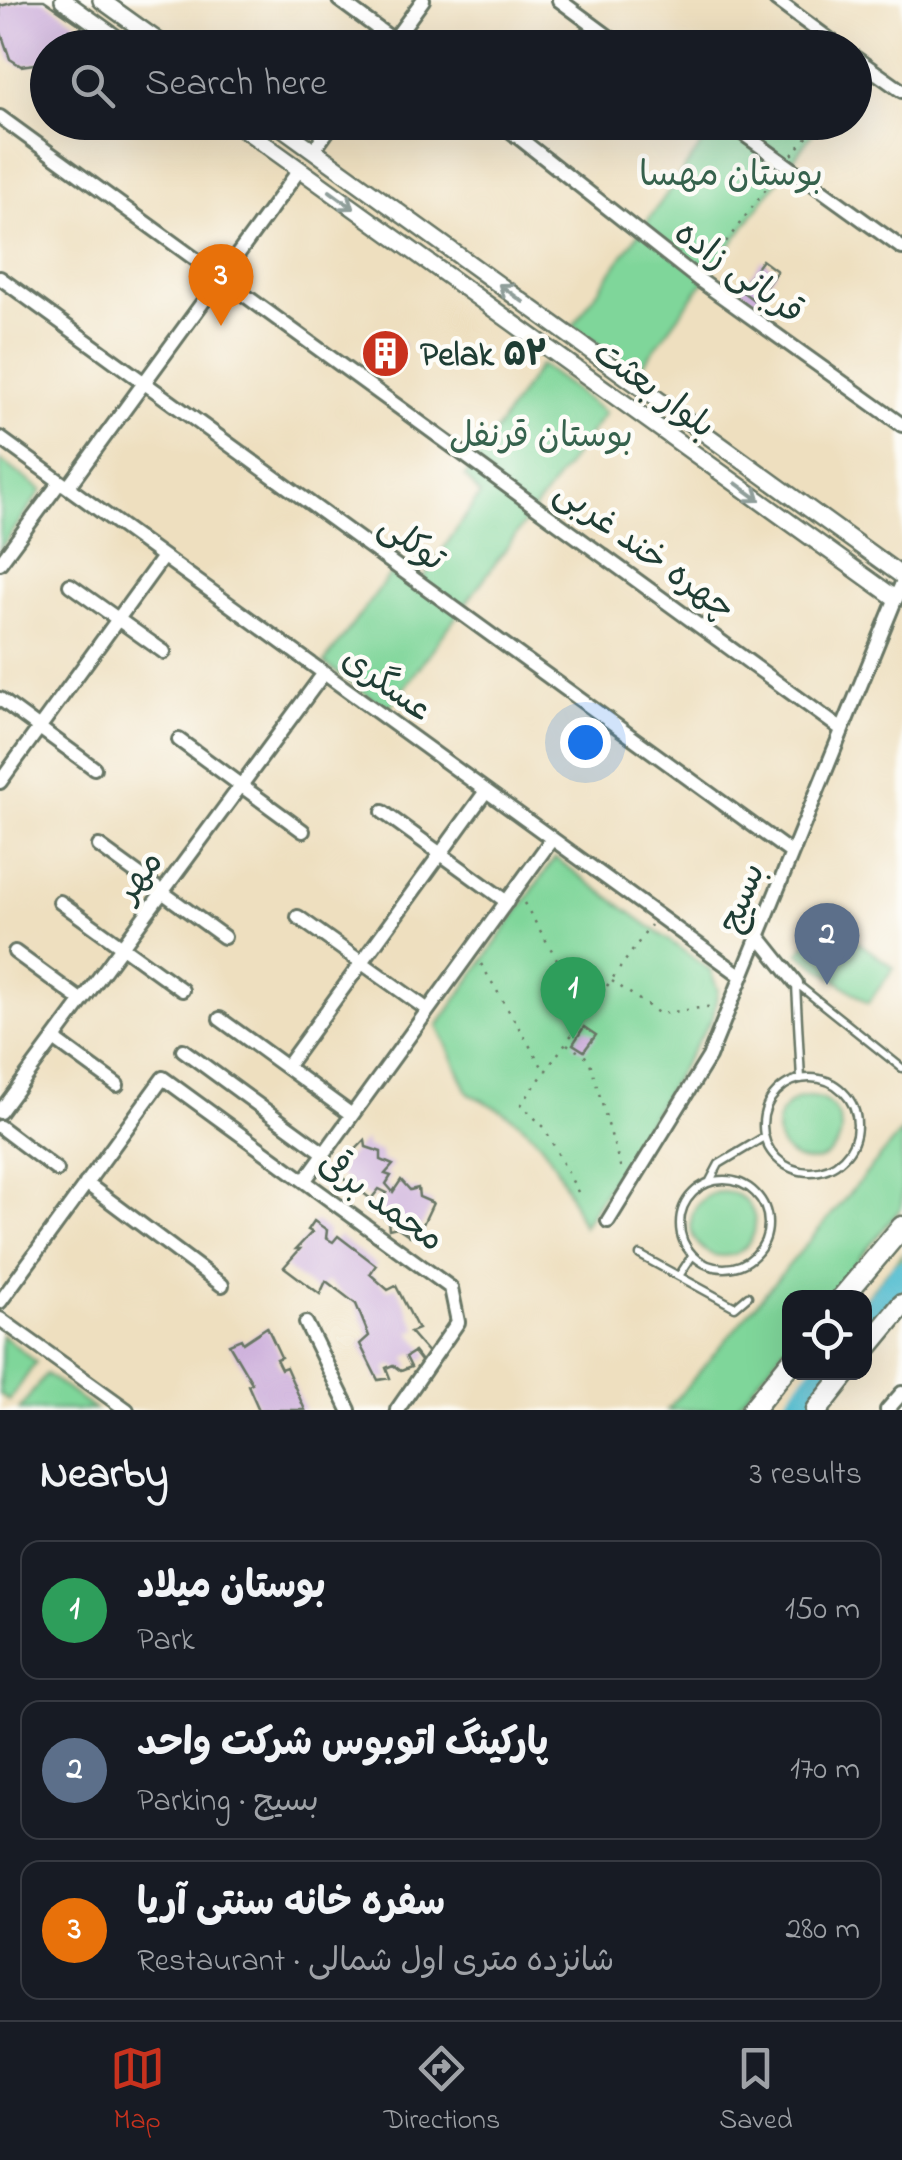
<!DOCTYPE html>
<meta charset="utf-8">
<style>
:root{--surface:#171b24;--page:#242831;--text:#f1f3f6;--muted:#9ea1a6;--line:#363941;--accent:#c8321e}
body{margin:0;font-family:"Indie Flower","Playpen Sans Arabic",sans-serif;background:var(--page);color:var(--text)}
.controls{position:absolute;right:30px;bottom:30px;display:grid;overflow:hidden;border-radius:20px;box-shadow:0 10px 40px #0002}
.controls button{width:90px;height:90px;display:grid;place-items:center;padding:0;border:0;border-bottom:2px solid var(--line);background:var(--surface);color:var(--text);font:50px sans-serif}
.you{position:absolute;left:585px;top:742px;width:35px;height:35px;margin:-25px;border:8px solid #fff;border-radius:50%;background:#1a73e8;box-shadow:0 0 0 15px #1a73e833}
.badge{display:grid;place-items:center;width:65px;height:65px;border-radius:50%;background:var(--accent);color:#fff;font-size:32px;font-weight:700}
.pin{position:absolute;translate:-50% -82px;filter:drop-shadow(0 2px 5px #0008)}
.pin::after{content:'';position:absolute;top:52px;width:35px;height:30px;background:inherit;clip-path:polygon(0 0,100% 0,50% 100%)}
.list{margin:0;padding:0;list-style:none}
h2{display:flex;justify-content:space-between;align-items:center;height:130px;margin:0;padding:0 40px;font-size:42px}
h2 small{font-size:32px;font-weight:400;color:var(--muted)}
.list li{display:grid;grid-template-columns:65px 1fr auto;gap:30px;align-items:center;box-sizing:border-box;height:140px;margin:0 20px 20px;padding:0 20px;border:2px solid var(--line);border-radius:20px}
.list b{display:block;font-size:38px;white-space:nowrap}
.list p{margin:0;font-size:32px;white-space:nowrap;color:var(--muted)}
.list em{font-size:32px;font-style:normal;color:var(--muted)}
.icon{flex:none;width:55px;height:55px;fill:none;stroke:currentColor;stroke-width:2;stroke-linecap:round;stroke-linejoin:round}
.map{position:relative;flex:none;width:902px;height:1410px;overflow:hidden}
.search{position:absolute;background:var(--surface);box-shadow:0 10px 40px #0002;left:30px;right:30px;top:30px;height:110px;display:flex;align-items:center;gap:25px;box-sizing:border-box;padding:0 35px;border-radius:55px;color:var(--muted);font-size:38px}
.sheet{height:610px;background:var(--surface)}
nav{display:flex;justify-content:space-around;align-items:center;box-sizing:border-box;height:140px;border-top:2px solid var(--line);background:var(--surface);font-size:28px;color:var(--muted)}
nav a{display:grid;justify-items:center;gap:5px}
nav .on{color:var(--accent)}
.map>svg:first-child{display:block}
.green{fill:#7fd69a;stroke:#4f8a67;stroke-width:2.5}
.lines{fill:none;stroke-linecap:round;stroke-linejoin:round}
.river{stroke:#53bdd0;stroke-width:25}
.building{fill:#ceb1dc}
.service-casing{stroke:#677665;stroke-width:11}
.minor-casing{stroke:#677665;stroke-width:18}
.tertiary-casing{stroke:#677665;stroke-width:20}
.trunk-casing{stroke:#677665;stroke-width:25}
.path{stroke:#677665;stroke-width:2.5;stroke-dasharray:2.5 8;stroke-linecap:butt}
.service{stroke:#fff;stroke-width:6}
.minor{stroke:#fff;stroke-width:12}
.tertiary{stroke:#fff;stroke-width:15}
.trunk{stroke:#fff;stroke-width:20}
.oneway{stroke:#8f9e9a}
.labels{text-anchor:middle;stroke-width:9;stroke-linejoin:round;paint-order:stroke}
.park-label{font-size:35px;fill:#37634e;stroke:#fdfcf7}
.street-label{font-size:35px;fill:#1f3d34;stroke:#fdfcf7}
.poi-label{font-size:35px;font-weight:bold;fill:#1f3d34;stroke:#fdfcf7;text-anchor:start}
</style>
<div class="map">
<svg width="902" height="1410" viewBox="0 0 902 1410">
<rect width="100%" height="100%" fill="#fdfcf7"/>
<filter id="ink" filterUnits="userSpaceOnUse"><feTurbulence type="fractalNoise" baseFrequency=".01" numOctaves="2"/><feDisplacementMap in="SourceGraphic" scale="20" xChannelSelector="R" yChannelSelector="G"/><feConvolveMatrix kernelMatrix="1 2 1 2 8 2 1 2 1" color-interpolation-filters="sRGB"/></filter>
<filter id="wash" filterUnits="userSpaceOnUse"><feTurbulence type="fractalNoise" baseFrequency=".0048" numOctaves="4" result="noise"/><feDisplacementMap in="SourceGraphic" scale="40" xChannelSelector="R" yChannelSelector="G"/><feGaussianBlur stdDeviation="2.25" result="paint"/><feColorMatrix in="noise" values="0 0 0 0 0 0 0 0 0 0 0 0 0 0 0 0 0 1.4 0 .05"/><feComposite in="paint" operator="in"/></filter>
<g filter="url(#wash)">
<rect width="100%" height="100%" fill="#eedfbf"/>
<!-- green -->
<path class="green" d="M717 123H820L637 373 573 326Z
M540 365 605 413 388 710 324 663 391 573 416 589 480 495 465 476Z
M0 460 42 490 0 550Z
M555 858 710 970 718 990 713 1017 583 1227C552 1155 544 1127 469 1094L438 1026Z
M825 918 894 968 868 1003 799 953Z
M777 1129a32 32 0 1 1 64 0a32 32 0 1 1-64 0Z
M902 1131V1207L827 1297 790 1298 789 1342 734 1410H667Z
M691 1224a32 32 0 1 1 64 0a32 32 0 1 1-64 0Z
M902 1254V1281L865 1328V1298Z
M2 1335 36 1362 9 1401 0 1394Z
M46 1374 95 1410H19Z"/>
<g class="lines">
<!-- river -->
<path class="river" d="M864 1320 902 1273
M793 1410 823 1372"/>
</g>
<g id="blocks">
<!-- building -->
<path class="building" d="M24 0H44L82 26 68 48H48V62L21 66 10 59 0 30V6Z
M762 260 777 271 755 301 740 290Z
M387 333 405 345 383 374 365 361Z
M584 1027 596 1035 584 1051 573 1044Z
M365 1140 366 1147 381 1152V1160L393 1165 385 1174 391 1176 386 1184 393 1192 401 1180 410 1190 418 1188 419 1197 433 1203 423 1224 410 1236 397 1227 389 1229 388 1221 377 1212 383 1205 378 1203 387 1193 379 1189 371 1199 358 1189 349 1190 348 1182 339 1175 340 1166Z
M314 1221 327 1230 326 1238 333 1242 338 1236 376 1265 370 1274 388 1290 396 1286 418 1329 410 1332 429 1354 421 1361 414 1352 406 1357 411 1367 401 1371 393 1365 386 1368 390 1378 378 1380 360 1344 369 1336 356 1304 326 1281 320 1294 284 1267 300 1249H296L312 1232 308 1230Z
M267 1327 281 1357 276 1359 281 1369 286 1367 305 1410H259L248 1385 252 1383 229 1344 241 1339 243 1343Z"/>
</g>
</g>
<g filter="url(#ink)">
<use href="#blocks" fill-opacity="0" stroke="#677665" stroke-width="2.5"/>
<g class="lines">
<defs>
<path id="service" d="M797 984 902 1068
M796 985 801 1079
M763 1125a47 47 0 1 1 94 0a47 47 0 1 1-94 0Z
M680 1224a44 44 0 1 1 88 0a44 44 0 1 1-88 0Z
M710 1181 719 1164 764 1137
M640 1255 735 1307 748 1296
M679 1276 692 1256"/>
<path id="minor" d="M339 0 404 48
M559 0 624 48
M776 0 841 48
M388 48 423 0
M854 57 902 91
M0 117 841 729
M499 122 698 279 902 425
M727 122 902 248
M314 150 334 122
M0 278 790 852
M0 438 740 975
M68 487 300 169
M0 563 60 482
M70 585 164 652
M0 699 94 768
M179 740 303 831
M0 782 163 557
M383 812 507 902
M99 846 224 937
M60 902 182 990
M298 917 428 1010
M757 934 796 983
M15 952 82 1001
M220 1019 352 1115
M54 1039 117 1085
M183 1050 324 1153
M286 1067 486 791
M0 1112 324 673
M0 1127 57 1170
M305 1180 552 839
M86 1183 222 1285
M608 1221 709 1057 902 583
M0 1302 163 1078 451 1288 458 1322 397 1410
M0 1319 127 1410
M306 1323 349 1410
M887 1410 902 1393"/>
<path id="tertiary" d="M63 0 130 48
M101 0 168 48
M234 122 895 598
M274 122 902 576"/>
<path id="trunk" d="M842 1298 902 1227
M864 1351 902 1305
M752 1410 790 1363
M817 1410 847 1372"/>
</defs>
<!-- service casing -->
<use href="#service" class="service-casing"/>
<!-- minor casing -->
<use href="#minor" class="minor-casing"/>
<!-- tertiary casing -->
<use href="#tertiary" class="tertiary-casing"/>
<!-- trunk casing -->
<use href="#trunk" class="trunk-casing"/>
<!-- path -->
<path class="path" d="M854 83 861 76
M792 155 820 122
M707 267 778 173
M524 903 588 1012
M481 964 544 1070
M612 981 660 1014 713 1006
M567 1044 589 1059 621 1169
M578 1192 544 1127 521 1105 651 925"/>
<!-- service -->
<use href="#service" class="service"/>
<!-- minor -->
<use href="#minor" class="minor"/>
<!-- tertiary -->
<use href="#tertiary" class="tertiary"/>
<!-- trunk -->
<use href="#trunk" class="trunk"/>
</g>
<!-- one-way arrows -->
<defs><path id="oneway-shaft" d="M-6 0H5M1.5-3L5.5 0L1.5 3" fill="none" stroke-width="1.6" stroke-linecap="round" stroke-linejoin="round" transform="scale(2.5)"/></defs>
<g class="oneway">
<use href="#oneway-shaft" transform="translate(342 200) rotate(36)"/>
<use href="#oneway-shaft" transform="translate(511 293) rotate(-144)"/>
<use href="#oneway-shaft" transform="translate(748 492) rotate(36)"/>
</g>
</g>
<!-- icons -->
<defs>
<symbol id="building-disc" viewBox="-11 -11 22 22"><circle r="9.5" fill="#c8321e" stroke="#fdfcf7"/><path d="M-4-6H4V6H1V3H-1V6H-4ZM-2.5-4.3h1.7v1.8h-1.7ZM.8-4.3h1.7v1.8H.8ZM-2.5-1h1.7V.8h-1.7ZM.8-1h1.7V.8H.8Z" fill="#fff"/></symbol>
</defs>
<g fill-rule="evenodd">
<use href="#building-disc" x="358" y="326" width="55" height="55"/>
</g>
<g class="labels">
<!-- park labels -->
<g class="park-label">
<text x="731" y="185">بوستان مهسا</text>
<text x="541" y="446">بوستان قرنفل</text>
</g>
<!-- street labels -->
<g class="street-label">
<text transform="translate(740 271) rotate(36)" y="12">قربانی زاده</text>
<text transform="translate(655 388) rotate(36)" y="12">بلوار بعثت</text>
<text transform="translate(413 541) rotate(36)" y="12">توکلی</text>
<text transform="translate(646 549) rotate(36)" y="12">چهره خند غربی</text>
<text transform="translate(388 683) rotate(36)" y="12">عسگری</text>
<text transform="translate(138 875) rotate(-54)" y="12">مهر</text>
<text transform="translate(740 897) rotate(-68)" y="12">بسیج</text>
<text transform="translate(382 1200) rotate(36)" y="12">محمد برقی</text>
</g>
<!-- poi labels -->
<g class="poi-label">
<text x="420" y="365">Pelak ۵۲</text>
</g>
</g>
</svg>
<div class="controls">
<button><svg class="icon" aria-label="locate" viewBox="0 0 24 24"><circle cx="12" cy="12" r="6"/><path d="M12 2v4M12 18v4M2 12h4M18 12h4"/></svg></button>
</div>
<div class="you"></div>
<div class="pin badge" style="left:573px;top:1039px;background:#2e9e5b">1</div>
<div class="pin badge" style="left:827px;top:985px;background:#5c6f8a">2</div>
<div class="pin badge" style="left:221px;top:326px;background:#e8710a">3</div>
<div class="search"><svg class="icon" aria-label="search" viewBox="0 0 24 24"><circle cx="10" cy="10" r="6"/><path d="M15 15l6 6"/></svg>Search here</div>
</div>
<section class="sheet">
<h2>Nearby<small>3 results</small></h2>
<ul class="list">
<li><span class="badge" style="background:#2e9e5b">1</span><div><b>بوستان میلاد</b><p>Park</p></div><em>150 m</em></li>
<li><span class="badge" style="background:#5c6f8a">2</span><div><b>پارکینگ اتوبوس شرکت واحد</b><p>Parking · بسیج</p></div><em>170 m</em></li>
<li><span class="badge" style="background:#e8710a">3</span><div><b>سفره خانه سنتی آریا</b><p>Restaurant · شانزده متری اول شمالی</p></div><em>280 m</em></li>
</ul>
</section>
<nav>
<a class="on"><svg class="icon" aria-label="map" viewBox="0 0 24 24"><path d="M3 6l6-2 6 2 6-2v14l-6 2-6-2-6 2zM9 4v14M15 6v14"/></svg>Map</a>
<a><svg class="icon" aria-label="directions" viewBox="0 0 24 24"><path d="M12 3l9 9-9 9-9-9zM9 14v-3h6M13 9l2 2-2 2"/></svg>Directions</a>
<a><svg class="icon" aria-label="saved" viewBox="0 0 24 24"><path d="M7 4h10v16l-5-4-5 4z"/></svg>Saved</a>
</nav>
